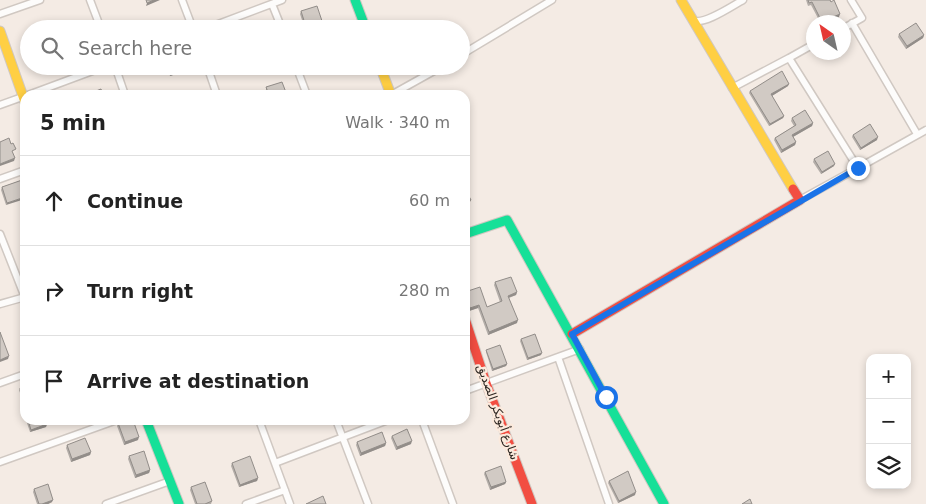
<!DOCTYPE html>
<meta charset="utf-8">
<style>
:root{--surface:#fff;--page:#f6f6f6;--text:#222;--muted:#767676;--line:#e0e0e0}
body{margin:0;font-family:"DejaVu Sans","Noto Sans Arabic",sans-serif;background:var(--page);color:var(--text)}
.controls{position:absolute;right:15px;bottom:15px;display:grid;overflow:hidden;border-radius:10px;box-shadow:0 2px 8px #0003}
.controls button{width:45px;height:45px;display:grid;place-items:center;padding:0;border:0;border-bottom:1px solid var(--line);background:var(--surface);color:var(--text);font:25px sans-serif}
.compass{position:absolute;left:806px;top:15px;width:45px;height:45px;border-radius:50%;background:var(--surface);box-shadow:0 2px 8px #0003;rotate:326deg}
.stop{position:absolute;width:15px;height:15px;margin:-11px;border:4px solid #1a73e8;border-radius:50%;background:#fff}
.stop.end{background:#1a73e8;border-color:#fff;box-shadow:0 1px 5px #0008}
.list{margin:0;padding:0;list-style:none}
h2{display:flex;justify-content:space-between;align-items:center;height:65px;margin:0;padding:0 20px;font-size:21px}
h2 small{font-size:16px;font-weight:400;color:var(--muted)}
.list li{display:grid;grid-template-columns:32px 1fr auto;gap:15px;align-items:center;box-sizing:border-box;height:90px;padding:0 20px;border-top:1px solid var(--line)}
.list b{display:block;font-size:19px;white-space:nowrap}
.list em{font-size:16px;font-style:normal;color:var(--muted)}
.icon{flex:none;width:28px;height:28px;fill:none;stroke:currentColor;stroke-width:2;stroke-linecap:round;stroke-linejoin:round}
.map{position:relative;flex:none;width:926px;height:504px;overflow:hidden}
.search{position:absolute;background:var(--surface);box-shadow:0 2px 8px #0003;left:20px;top:20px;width:450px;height:55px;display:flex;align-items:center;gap:12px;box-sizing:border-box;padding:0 18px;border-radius:28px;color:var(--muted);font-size:19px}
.panel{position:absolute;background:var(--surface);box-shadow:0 2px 8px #0003;left:20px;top:90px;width:450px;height:335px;border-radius:15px}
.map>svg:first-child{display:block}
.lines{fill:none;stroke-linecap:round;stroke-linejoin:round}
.street-casing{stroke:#d0c8c2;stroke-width:9}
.fast-casing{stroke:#d0c8c2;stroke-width:11}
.slow-casing{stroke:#d0c8c2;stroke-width:11}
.jam-casing{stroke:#d0c8c2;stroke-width:11}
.street{stroke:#fdfcfb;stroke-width:6}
.fast{stroke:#16e098;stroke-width:9}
.slow{stroke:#ffcf43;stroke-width:9}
.jam{stroke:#f24e42;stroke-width:9}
.wall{fill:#b4aea9}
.shaded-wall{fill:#928d89}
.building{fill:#d1cac4;stroke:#928d89}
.route{stroke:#1a73e8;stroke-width:6}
.labels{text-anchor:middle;stroke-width:4.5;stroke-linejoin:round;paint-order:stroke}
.street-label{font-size:12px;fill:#2e2722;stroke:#fbeadd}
</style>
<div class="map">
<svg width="926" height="504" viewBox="0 0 926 504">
<rect width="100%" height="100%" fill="#f4ebe4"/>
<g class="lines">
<defs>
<path id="street" d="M90 0 101 29
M182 0 193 29
M272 4 282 29
M0 14 40 0
M693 20C703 26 732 6 743 0
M852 23 917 134
M844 28 862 18 851 0
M205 29 282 0
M461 55 552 0
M789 58 814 44
M115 66 125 95
M207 66 217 95
M296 66 307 95
M732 88 789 58 858 168 800 200
M28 95 106 66
M391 95 443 66
M0 105 25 96
M858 168 926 130
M0 179 25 170
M0 234 24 295
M0 304 25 297
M558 357 609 504
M0 383 25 374
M465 391 580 349
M259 420 290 504
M336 420 368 504
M422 420 453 504
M0 462 117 420
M275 463 388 420
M106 504 170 481
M246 504 285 490"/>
<path id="fast" d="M355 0 366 29
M465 234 507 220 664 504
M146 420 179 504"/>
<path id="slow" d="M681 0 793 189
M0 31 25 102
M380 66 391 95"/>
<path id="jam" d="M465 319 486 383 532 504
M572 334 800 200 793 189"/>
</defs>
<!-- street casing -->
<use href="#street" class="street-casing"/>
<!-- fast casing -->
<use href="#fast" class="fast-casing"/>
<!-- slow casing -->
<use href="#slow" class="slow-casing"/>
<!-- jam casing -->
<use href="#jam" class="jam-casing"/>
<!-- street -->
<use href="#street" class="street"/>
<!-- fast -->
<use href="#fast" class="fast"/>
<!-- slow -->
<use href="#slow" class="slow"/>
<!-- jam -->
<use href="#jam" class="jam"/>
</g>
<!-- wall -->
<path class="wall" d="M806 0H830L839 17 826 22H820L811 5 808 6Z
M301 11 322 21 321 24 308 29H305L300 14Z
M899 34 924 35 923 38 906 49 898 37Z
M166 66H186V68L185 71 170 76Z
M788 86 772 96 784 116 783 118 769 126 749 93 750 91Z
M266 87 287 95H267L266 90Z
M792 118 813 123 812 126 793 137 796 142 795 145 781 153 774 140 775 138 794 126 791 121Z
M853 135 877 140 860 150 852 137Z
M25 145V156L22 148 23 146Z
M814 159 834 166 821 174 813 162Z
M25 179 6 205 1 190 2 187Z
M495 282 517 292 516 295 509 298 517 323 488 335 478 308 469 311 465 299V292L487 307 500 302 494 285Z
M521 339 541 355 527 360 520 341Z
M486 350 507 364 506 366 492 371 486 352Z
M25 386V407L19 390 20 388Z
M26 420H45L47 424 46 427 30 432Z
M118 423 138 440 124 445 117 426Z
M392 436 411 444 396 450 391 438Z
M357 442 386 443 385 446 360 456 356 445Z
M67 445 91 452 90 455 71 462 66 448Z
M129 456 150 470 149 473 135 478 128 459Z
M232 463 258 478 257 481 239 487 231 466Z
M485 472 506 482 505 484 490 490 484 474Z
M609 481 635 495 618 503 608 483Z
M191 487 212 501 211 504H195L190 490Z
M34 489 52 502 48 504H37L33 492Z"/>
<!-- shaded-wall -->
<path class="shaded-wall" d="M154 0H160L146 6 147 3Z
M840 14 839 17 826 22H822Z
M322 21 321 24 308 29H306V27Z
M924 35 923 38 906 49 907 46Z
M186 68 185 71 170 76 171 74Z
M789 84 788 86 770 97 771 94Z
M784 116 783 118 769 126 770 124Z
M813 123 812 126 791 138 792 135Z
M878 137 877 140 860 150 861 148Z
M796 142 795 145 781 153 782 150Z
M15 158 14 161 0 166V164Z
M835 164 834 166 821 174 822 172Z
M25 197V199L6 205 7 203Z
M471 200 470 202 465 205V203Z
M517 292 516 295 507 298 508 296Z
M479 305 478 308 469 311 470 308Z
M518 320 517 323 488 335 489 332Z
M542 353 541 355 527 360 528 358Z
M9 356 8 359 0 362V360Z
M507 364 506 366 492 371 493 369Z
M47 424 46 427 30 432 31 430Z
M139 437 138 440 124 445 125 442Z
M412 441 411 444 396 450 397 447Z
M386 443 385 446 360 456 361 453Z
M91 452 90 455 71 462 72 459Z
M150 470 149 473 135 478 136 475Z
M258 478 257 481 239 487 240 485Z
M506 482 505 484 490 490 491 487Z
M636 492 635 495 618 503 619 501Z
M53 500 52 502 48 504H42Z"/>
<!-- building -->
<path class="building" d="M146 0H154L147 3Z
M808 0H830L831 2 834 0 840 14 822 22 812 2 809 3Z
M317 6 322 21 306 27 301 11Z
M916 23 924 35 907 46 899 34Z
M347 24 349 29H334Z
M168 66H186V68L171 74Z
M782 71 789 84 771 94 784 116 770 124 750 91Z
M282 82 287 95H269L266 87Z
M101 89 103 95H86Z
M805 110 813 123 792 135 796 142 782 150 775 138 796 125 792 118Z
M870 124 878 137 861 148 853 135Z
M9 138 11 144 13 143 16 149 12 151 15 158 0 164V142Z
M828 151 835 164 822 172 814 159Z
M25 179V197L7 203 2 187Z
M465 189 471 200 465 203Z
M511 277 517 292 508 296 518 320 489 332 479 305 470 308 465 292 480 287 487 307 502 301 495 282Z
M0 332 9 356 0 360Z
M535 334 542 353 528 358 521 339Z
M500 345 507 364 493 369 486 350Z
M25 386V401L20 388Z
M28 420H45L47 424 31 430Z
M127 420H133L139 437 125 442 118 423Z
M407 429 412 441 397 447 392 436Z
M382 432 386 443 361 453 357 442Z
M85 438 91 452 72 459 67 445Z
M144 451 150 470 136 475 129 456Z
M250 456 258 478 240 485 232 463Z
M501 466 506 482 491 487 485 472Z
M628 471 636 492 619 501 609 481Z
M205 482 212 501 205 504H197L191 487Z
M48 484 53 500 42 504H39L34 489Z
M323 496 326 504H306Z
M750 499 752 504H742Z"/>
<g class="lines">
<!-- route -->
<path class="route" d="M606 397 572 334 858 168"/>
</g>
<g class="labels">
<!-- street labels -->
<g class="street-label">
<text transform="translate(498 412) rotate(70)" y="4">شارع أبوبكر الصديق</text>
</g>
</g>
</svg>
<div class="controls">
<button>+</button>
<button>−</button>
<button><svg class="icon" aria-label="layers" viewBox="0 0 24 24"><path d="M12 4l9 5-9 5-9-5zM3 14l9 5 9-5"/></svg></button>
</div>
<svg class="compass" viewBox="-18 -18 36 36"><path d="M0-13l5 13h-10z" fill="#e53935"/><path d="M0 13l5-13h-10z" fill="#767676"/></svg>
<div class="stop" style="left:606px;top:397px"></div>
<div class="stop end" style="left:858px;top:168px"></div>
<div class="search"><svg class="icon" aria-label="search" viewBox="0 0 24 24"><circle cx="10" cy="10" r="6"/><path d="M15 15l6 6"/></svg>Search here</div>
<section class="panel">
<h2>5 min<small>Walk · 340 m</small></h2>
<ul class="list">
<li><svg class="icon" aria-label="ahead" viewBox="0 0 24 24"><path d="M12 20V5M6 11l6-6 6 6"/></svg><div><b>Continue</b></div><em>60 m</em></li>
<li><svg class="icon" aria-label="right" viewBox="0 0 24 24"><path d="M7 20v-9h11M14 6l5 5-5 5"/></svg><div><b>Turn right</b></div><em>280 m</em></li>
<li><svg class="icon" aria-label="arrive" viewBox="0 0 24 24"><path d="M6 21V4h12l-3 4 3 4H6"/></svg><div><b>Arrive at destination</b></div></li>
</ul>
</section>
</div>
